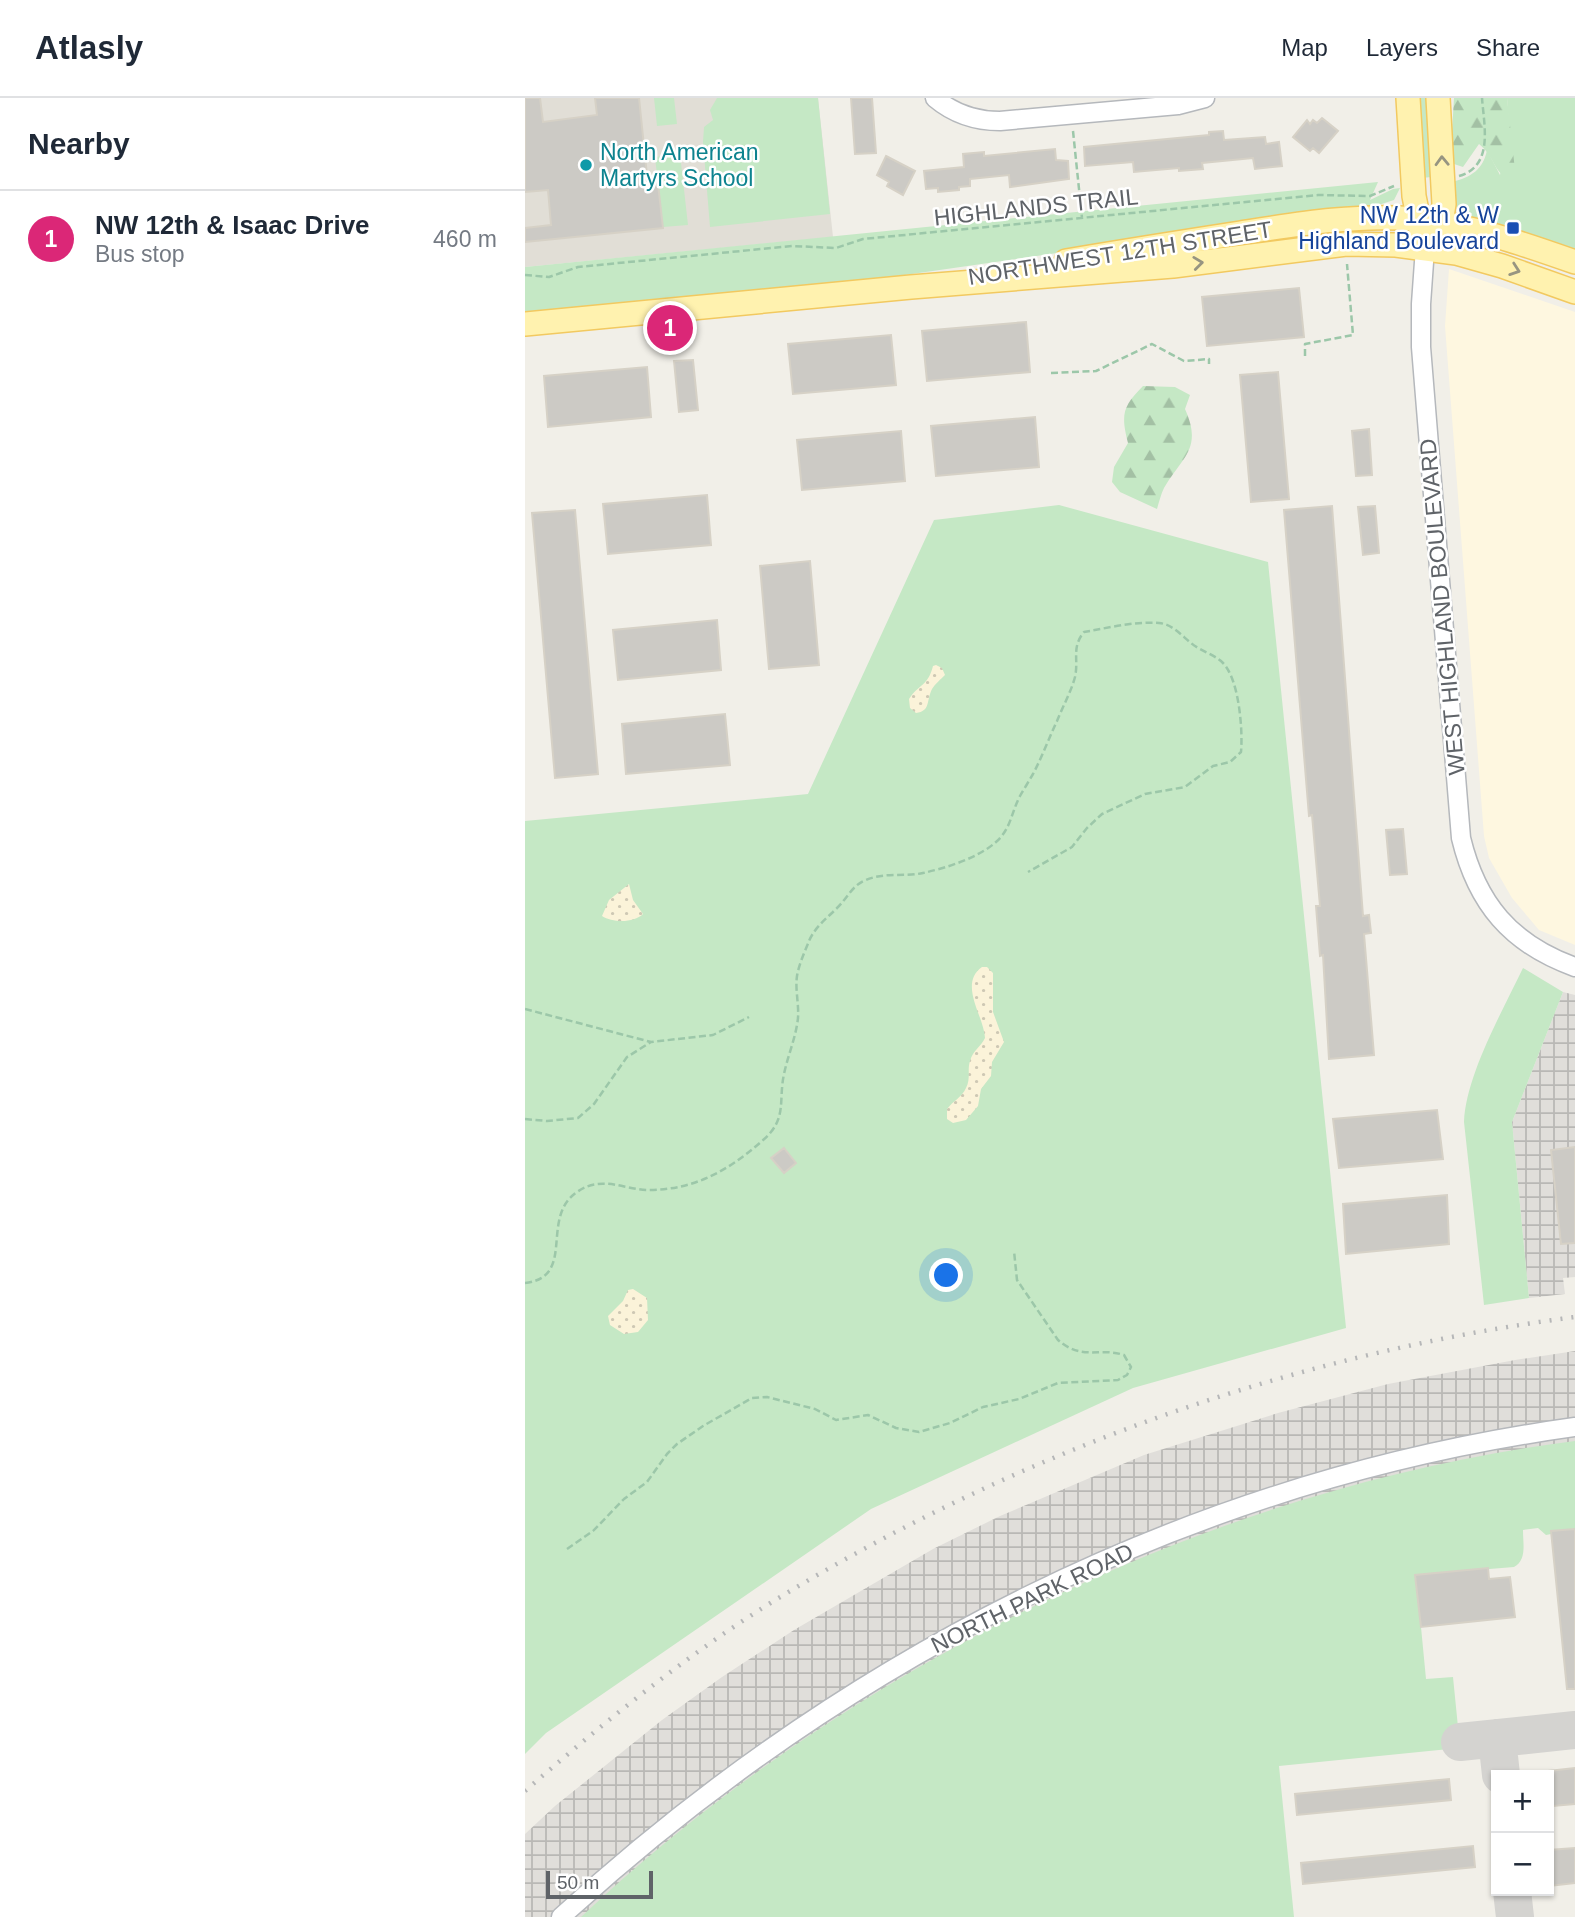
<!DOCTYPE html>
<meta charset="utf-8">
<style>
:root{--surface:#fff;--page:#f2f2f3;--text:#1f2937;--muted:#747a83;--line:#e0e1e3;--accent:#db2777}
body{margin:0;font-family:Arial,sans-serif;background:var(--page);color:var(--text)}
.controls{position:absolute;right:21px;bottom:21px;display:grid;overflow:hidden;border-radius:0px;box-shadow:0 2px 5px #0004}
.controls button{width:63px;height:63px;display:grid;place-items:center;padding:0;border:0;border-bottom:2px solid var(--line);background:var(--surface);color:var(--text);font:35px sans-serif}
.scale{position:absolute;left:21px;bottom:18px;width:107px;box-sizing:border-box;padding-left:7px;border:4px solid #5f6368;border-top:0;font-size:19px;line-height:24px;white-space:nowrap;color:#5f6368;-webkit-text-stroke:5px #fff;paint-order:stroke}
.you{position:absolute;left:422px;top:1178px;width:24px;height:24px;margin:-18px;border:5px solid #fff;border-radius:50%;background:#1a73e8;box-shadow:0 0 0 10px #1a73e833}
.badge{display:grid;place-items:center;width:46px;height:46px;border-radius:50%;background:var(--accent);color:#fff;font-size:23px;font-weight:700}
.pin{position:absolute;translate:-50% -50%;border:4px solid #fff;box-shadow:0 2px 7px #0006}
.list{margin:0;padding:0;list-style:none}
h2{display:flex;justify-content:space-between;align-items:center;height:91px;margin:0;padding:0 28px;font-size:30px}
h2 small{font-size:23px;font-weight:400;color:var(--muted)}
.list li{display:grid;grid-template-columns:46px 1fr auto;gap:21px;align-items:center;box-sizing:border-box;height:98px;padding:0 28px;border-top:2px solid var(--line)}
.list b{display:block;font-size:26px;white-space:nowrap}
.list p{margin:0;font-size:23px;white-space:nowrap;color:var(--muted)}
.list em{font-size:23px;font-style:normal;color:var(--muted)}
.map{position:relative;flex:none;width:1050px;height:1819px;overflow:hidden}
header{display:flex;align-items:center;gap:42px;box-sizing:border-box;height:98px;padding:0 35px;background:var(--surface);border-bottom:2px solid var(--line)}
header strong{font-size:33px}
nav{display:flex;gap:38px;margin-inline-start:auto;font-size:24px}
main{display:flex}
aside{flex:1;background:var(--surface)}
.map>svg:first-child{display:block}
.commercial{fill:#fef7e0}
.industrial{fill:url(#industrial-grid)}
.education{fill:#e1ded6}
.green{fill:#c5e8c5}
.forest{fill:url(#forest-firs)}
.sand{fill:url(#sand-dots)}
.lines{fill:none;stroke-linecap:round;stroke-linejoin:round}
.taxiway{stroke:#d4d3d0;stroke-width:38}
.building{fill:#cccac5;stroke:#d6d1c6;stroke-width:2}
.minor-casing{stroke:#b5b8bc;stroke-width:21}
.major-casing{stroke:#f2c960;stroke-width:26}
.path{stroke:#9cc7a9;stroke-width:2.5;stroke-dasharray:7 3.5;stroke-linecap:butt}
.minor{stroke:#fff;stroke-width:18}
.major{stroke:#fff2af;stroke-width:23}
.rail{stroke:#b6b7b8;stroke-width:4.5;stroke-dasharray:2 9;stroke-linecap:butt}
.oneway{stroke:#979581}
.culture-dot{fill:#0f9aa8;stroke:#fff;stroke-width:2.5}
.transit-dot{fill:#1a4fb4;stroke:#fff;stroke-width:2.5}
.labels{text-anchor:middle;stroke-width:5;stroke-linejoin:round;paint-order:stroke}
.culture-label{font-size:23px;fill:#0d838f;stroke:#fff;text-anchor:start}
.street-label{font-size:23px;fill:#5f6368;stroke:#fff}
.transit-label{font-size:23px;fill:#164399;stroke:#fff;text-anchor:end}
</style>
<header>
<strong>Atlasly</strong>
<nav><a>Map</a><a>Layers</a><a>Share</a></nav>
</header>
<main>
<aside>
<h2>Nearby<small></small></h2>
<ul class="list">
<li><span class="badge">1</span><div><b>NW 12th &amp; Isaac Drive</b><p>Bus stop</p></div><em>460 m</em></li>
</ul>
</aside>
<div class="map">
<svg width="1050" height="1819" viewBox="0 0 1050 1819">
<defs>
<pattern id="industrial-grid" width="8" height="8" patternUnits="userSpaceOnUse" patternTransform="scale(1.75)"><rect width="8" height="8" fill="#e0deda"/><path d="M0 4h8M4 0v8" fill="none" stroke="#b9b8b5"/></pattern>
<pattern id="forest-firs" width="22" height="20" patternUnits="userSpaceOnUse" patternTransform="scale(1.75)"><rect width="22" height="20" fill="#c5e8c5"/><path d="M5 1l3.5 6h-7zM16 11l3.5 6h-7z" fill="#a3c0a4"/></pattern>
<pattern id="sand-dots" width="8" height="8" patternUnits="userSpaceOnUse" patternTransform="scale(1.75)"><rect width="8" height="8" fill="#fbf3d9"/><path d="M2 2h.1M6 6h.1" fill="none" stroke="#cec8b4" stroke-width="1.8" stroke-linecap="round"/></pattern>
</defs>
<rect width="100%" height="100%" fill="#f1efe8"/>
<!-- commercial -->
<path class="commercial" d="M924 171 1050 214V847L1014 832 987 800 964 760 959 738 920 228Z"/>
<!-- industrial -->
<path class="industrial" d="M1038 894 1050 897V1179L1038 1180 1040 1196 1004 1200 987 1024Z
M1050 1253V1362L95 1819H0V1736L30 1708 137 1622 197 1579 269 1532 408 1451 475 1418 619 1357 753 1315 863 1286 990 1262Z"/>
<!-- education -->
<path class="education" d="M0 0H293L308 139 0 169Z"/>
<!-- green -->
<path class="green" d="M129 0H149L152 26 132 28Z
M192 0H293L305 116 185 129 178 44 179 29 188 22 185 12Z
M892 0H902L906 79 897 80Z
M982 0H1050V155L939 120 930 107 927 84C946 79 958 72 962 52L975 77 984 29Z
M155 56 163 127 138 129 130 59Z
M853 84 845 102 868 91 875 90 869 102 844 110 338 183 0 216V169Z
M534 407 743 464 821 1230 608 1290 346 1411 21 1635 0 1656V723L283 696 409 422Z
M998 870 1038 894 987 1024 1004 1200 959 1207 939 1024C941 977 977 914 998 870Z
M1050 1343V1431L1027 1433 1026 1436 1021 1437 1013 1430 998 1432C998 1446 1002 1462 989 1469L891 1477 901 1581 928 1579 934 1639 924 1651 754 1668 769 1819H56C322 1569 687 1389 1050 1343Z"/>
<!-- forest -->
<path class="forest" d="M929 0H982L990 72 986 84C967 72 970 59 954 46L938 69 929 66 926 51Z
M618 288 650 289 665 297 660 311C678 351 657 359 639 390 636 396 634 404 632 411L595 394 587 384 589 369 603 345C596 317 597 309 618 288Z"/>
<!-- sand -->
<path class="sand" d="M411 567 417 570 420 577C416 581 410 586 407 591 401 603 406 613 391 615L385 610 384 601C394 586 403 588 408 568Z
M104 786 108 802 118 816C109 825 88 825 77 818L84 802Z
M457 869H462L468 875V914L479 944 467 964 466 978 456 991 453 1008 441 1022 428 1025 422 1021V1011C428 1003 437 999 441 990 446 980 442 972 445 963 448 952 456 949 460 940 459 918 433 886 457 869Z
M108 1191 122 1200 123 1222 113 1234 99 1236 85 1227 83 1218 98 1203 103 1192Z"/>
<g class="lines">
<!-- taxiway -->
<path class="taxiway" d="M972 1640 976 1677
M935 1644 1050 1632
M987 1793 990 1819"/>
</g>
<!-- building -->
<path class="building" d="M0 0H15L18 24 72 17 70 0H114L123 87 133 86 138 130 0 144V130L26 127 23 92 0 94Z
M326 0H347L351 55 330 56Z
M797 20 813 33 794 55 788 50 785 53 768 39 782 22 785 26 788 22 792 25Z
M698 33 699 42 740 39 741 46 754 44 757 68 730 71 728 60 677 65 678 71 654 73V70L609 74 608 64 560 68 559 49 684 37V34Z
M530 51 531 62 543 63 544 81 485 89 484 77 445 81V88L434 89V92L413 94V90L401 91 399 73 439 69 438 56 459 54V58Z
M361 58 390 73 378 97 362 88 364 84 352 77Z
M774 190 779 239 682 248 677 199Z
M501 224 505 274 402 283 397 233Z
M366 237 371 287 268 296 263 246Z
M168 262 173 312 154 314 149 263Z
M122 269 126 319 23 329 19 278Z
M753 274 764 401 726 404 715 277Z
M510 319 514 369 411 378 406 328Z
M844 331 847 377 831 378 827 333Z
M376 333 380 383 277 392 272 342Z
M182 397 186 447 83 456 78 406Z
M807 408 838 818 844 817 846 835 839 836 849 957 804 961 798 857 795 858 791 808H795L787 717 784 718 759 412Z
M850 408 854 455 838 457 833 409Z
M50 412 73 676 30 680 7 415Z
M285 463 294 567 244 571 235 468Z
M192 522 196 572 93 582 88 532Z
M200 616 205 667 101 676 97 626Z
M878 731 882 776 865 777 861 732Z
M912 1012 918 1061 814 1070 808 1021Z
M1050 1049V1145L1036 1146 1026 1052Z
M259 1050 271 1065 259 1075 246 1060Z
M922 1097 924 1146 821 1156 818 1106Z
M1050 1431V1591H1042L1026 1433Z
M963 1470 964 1481 985 1479 990 1519 896 1529 890 1477Z
M1050 1670V1706L1028 1708 1024 1673Z
M924 1681 926 1702 772 1717 770 1696Z
M948 1748 950 1769 778 1786 776 1765Z
M1050 1750V1785L1025 1788 1024 1752Z"/>
<g class="lines">
<defs>
<path id="minor" d="M410 0C429 16 451 23 475 23L653 7 680 0
M900 150 896 206V249L936 740C952 806 986 846 1050 869
M36 1819C320 1559 667 1382 1050 1329"/>
<path id="major" d="M883 0 889 98 896 133
M908 138 916 125 919 106 913 0
M541 163C599 153 657 144 715 135 773 126 832 116 890 121 944 127 999 146 1050 164
M0 226 386 189 648 168 821 146 871 147 931 155 977 168 1050 194"/>
</defs>
<!-- minor casing -->
<use href="#minor" class="minor-casing"/>
<!-- major casing -->
<use href="#major" class="major-casing"/>
<!-- path -->
<path class="path" d="M548 33 557 120
M934 78C969 68 959 28 957 0
M0 177 24 179 53 169 267 148 311 150 338 141 793 97 845 98 869 88
M780 258V246L828 237 822 166
M526 275 571 273 627 246 659 263 684 261V266
M0 911 126 944 188 937 224 919
M0 1021 22 1023 53 1020 69 1006 102 959 126 944
M0 1185C52 1179 14 1120 52 1094 76 1077 97 1091 123 1092 169 1092 203 1073 237 1043 263 1021 253 1004 259 976 263 957 271 939 273 920 274 906 270 891 272 878 274 866 280 853 284 843 290 829 301 821 311 811 322 801 327 787 341 782 359 774 380 779 398 775 421 770 453 760 471 744 486 731 486 715 495 698 499 691 504 683 508 676 517 659 524 640 532 623 538 608 546 594 550 579 554 561 546 550 559 534 583 530 609 523 634 525 647 526 656 537 666 545 675 553 689 556 698 565 714 581 718 632 716 654L705 664 688 668 660 689 620 696 577 716 562 730 547 749 503 774
M42 1451 68 1433 99 1401 122 1384 142 1356 152 1346 178 1328 227 1300 242 1299 290 1311 311 1322 343 1317 371 1330 394 1334 425 1325 458 1309 494 1301 533 1285 593 1282 602 1277 606 1269 599 1257C574 1249 557 1263 533 1242L492 1182 489 1153"/>
<!-- minor -->
<use href="#minor" class="minor"/>
<!-- major -->
<use href="#major" class="major"/>
<!-- rail -->
<path class="rail" d="M0 1693C78 1625 159 1559 247 1504 492 1354 766 1256 1050 1219"/>
</g>
<!-- one-way arrows -->
<defs><path id="oneway-chevron" d="M-2-3.5L2.5 0L-2 3.5" fill="none" stroke-width="1.6" stroke-linecap="round" stroke-linejoin="round" transform="scale(1.75)"/></defs>
<g class="oneway">
<use href="#oneway-chevron" transform="translate(917 63) rotate(-92)"/>
<use href="#oneway-chevron" transform="translate(673 165) rotate(-7)"/>
<use href="#oneway-chevron" transform="translate(990 172) rotate(19)"/>
</g>
<!-- markers -->
<circle class="culture-dot" cx="61" cy="67" r="7"/>
<rect class="transit-dot" x="981" y="123" width="14" height="14" rx="3.5"/>
<g class="labels">
<!-- culture labels -->
<g class="culture-label">
<text x="75" y="62">North American<tspan x="75" dy="26">Martyrs School</tspan></text>
</g>
<!-- street labels -->
<g class="street-label">
<text transform="translate(511 109) rotate(-6)" y="8">HIGHLANDS TRAIL</text>
<text transform="translate(595 155) rotate(-9)" y="8">NORTHWEST 12TH STREET</text>
<text transform="translate(917 509) rotate(-95)" y="8">WEST HIGHLAND BOULEVARD</text>
<text transform="translate(507 1500) rotate(-26)" y="8">NORTH PARK ROAD</text>
</g>
<!-- transit labels -->
<g class="transit-label">
<text x="974" y="125">NW 12th &amp; W<tspan x="974" dy="26">Highland Boulevard</tspan></text>
</g>
</g>
</svg>
<div class="controls">
<button>+</button>
<button>−</button>
</div>
<div class="scale">50 m</div>
<div class="you"></div>
<div class="pin badge" style="left:145px;top:230px">1</div>
</div>
</main>
